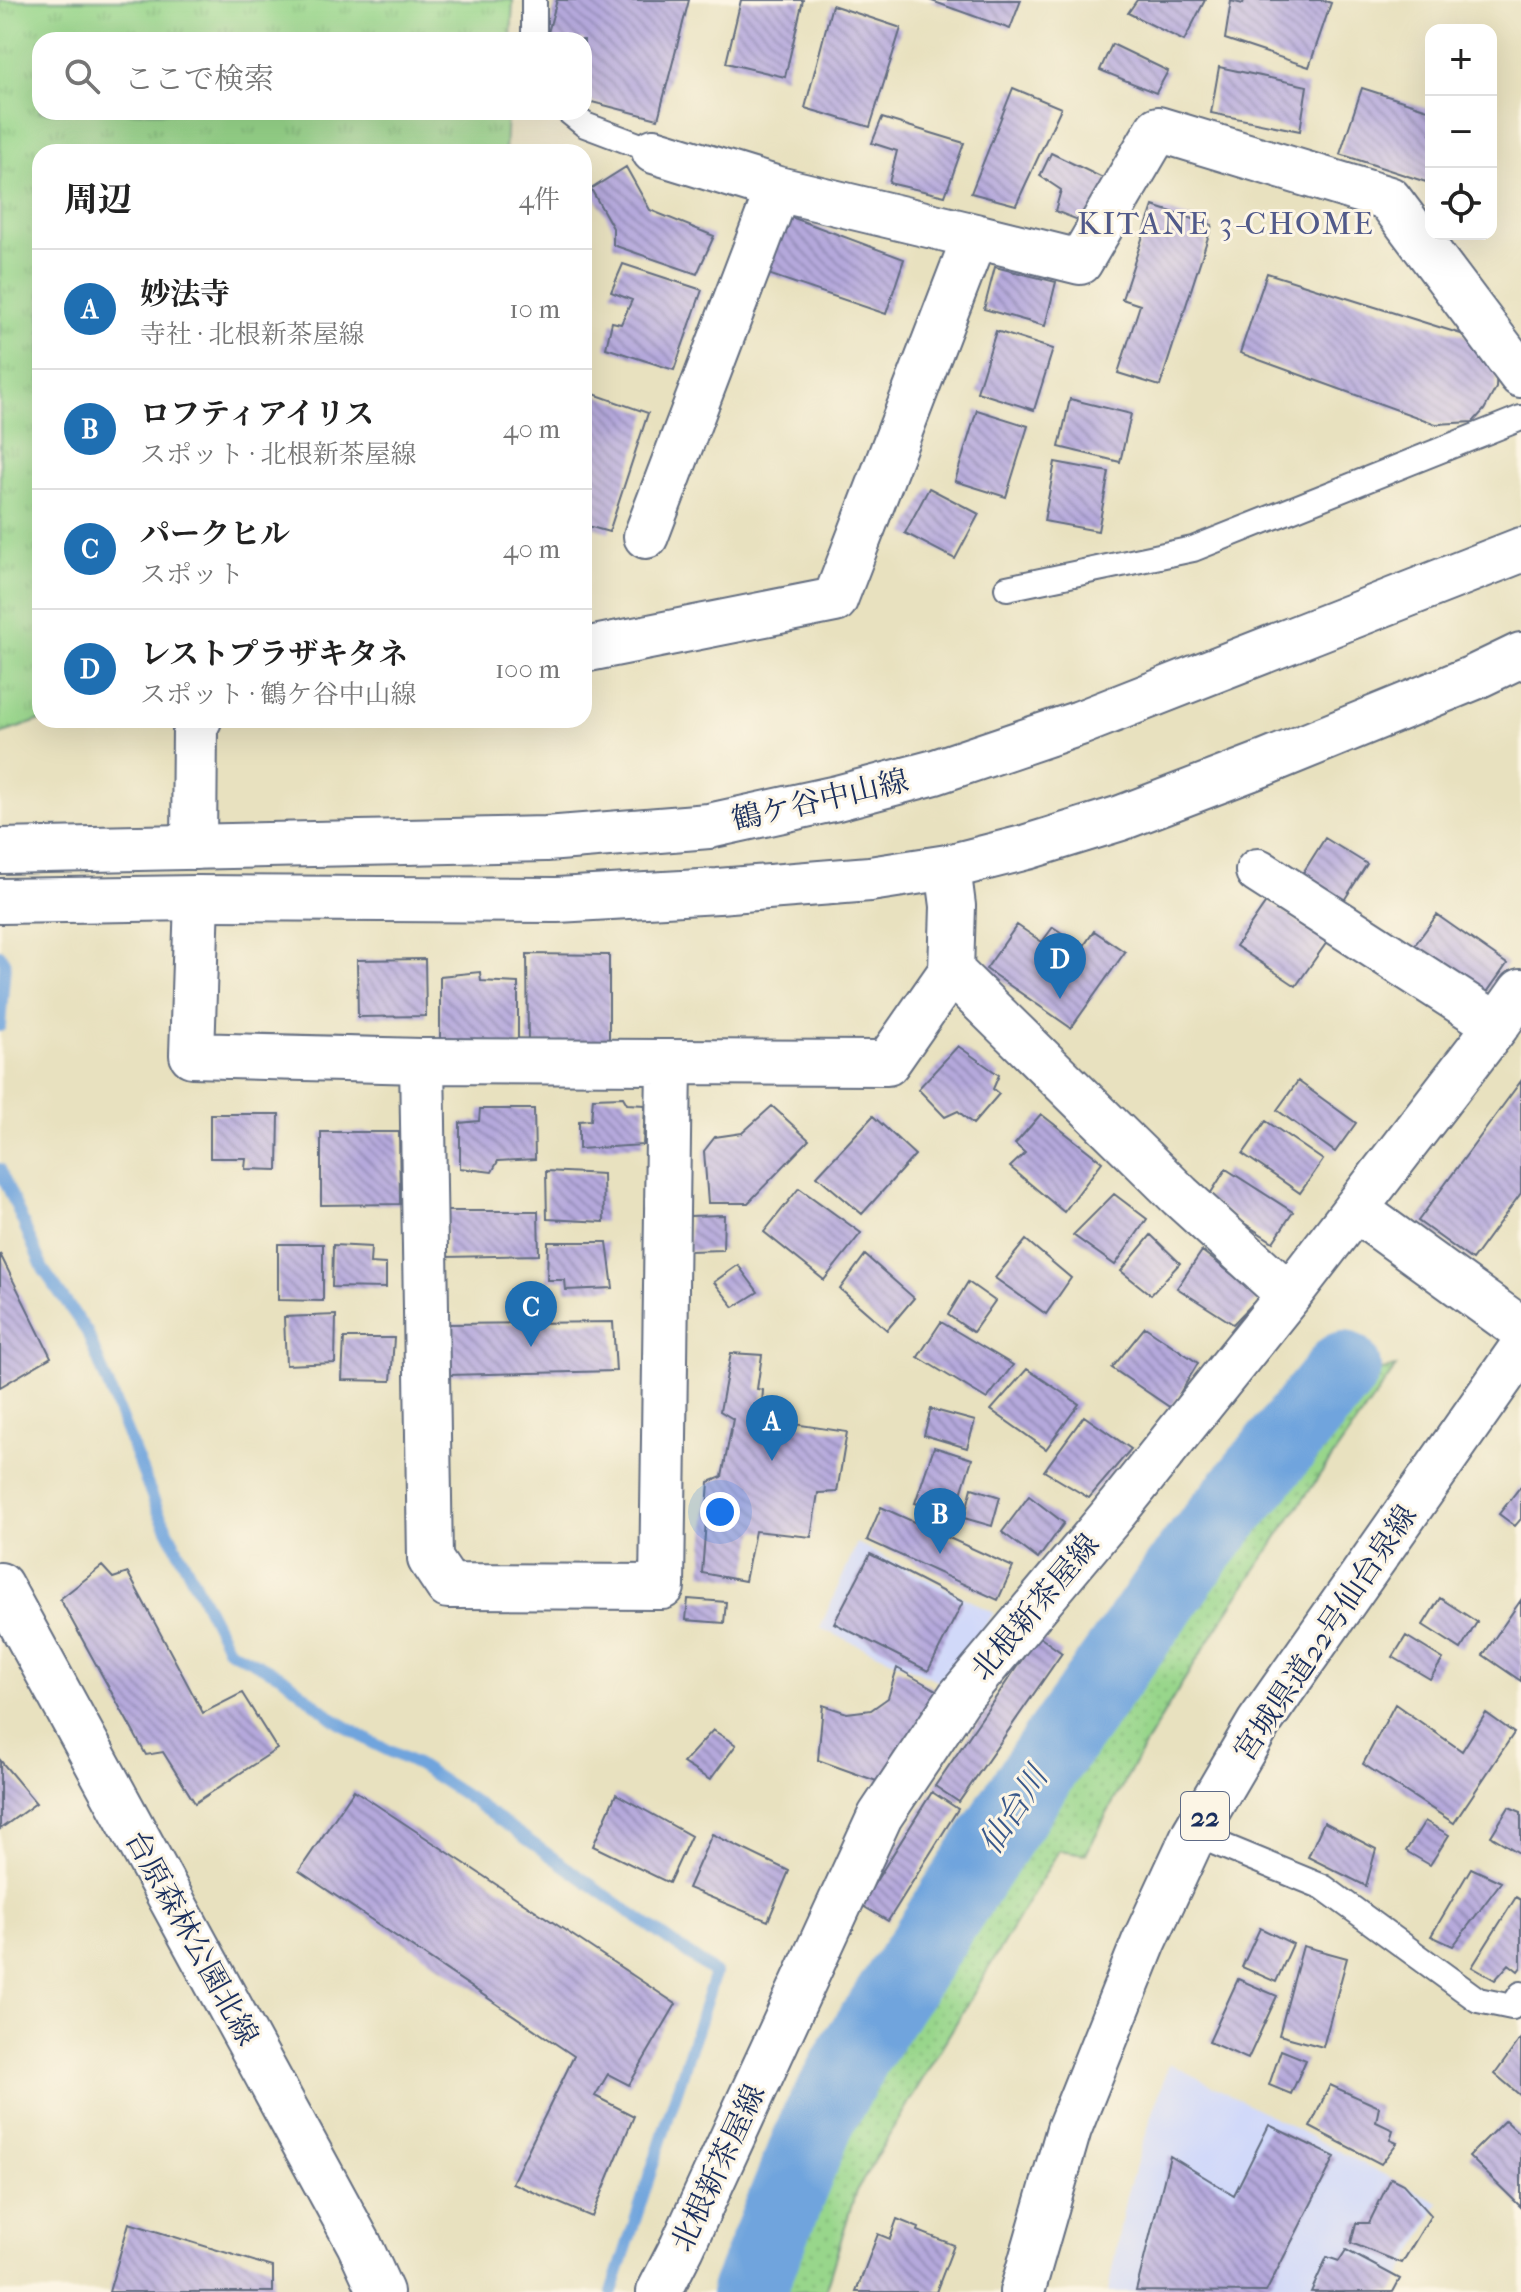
<!DOCTYPE html>
<html lang="ja">
<meta charset="utf-8">
<style>
:root{--surface:#fff;--page:#f6f6f6;--text:#222;--muted:#767676;--line:#e0e0e0;--accent:#1f6fb2}
body{margin:0;font-family:"IM FELL French Canon","Noto Serif JP",serif;background:var(--page);color:var(--text)}
.controls{position:absolute;right:24px;top:24px;display:grid;overflow:hidden;border-radius:16px;box-shadow:0 8px 32px #0002}
.controls button{width:72px;height:72px;display:grid;place-items:center;padding:0;border:0;border-bottom:2px solid var(--line);background:var(--surface);color:var(--text);font:40px sans-serif}
.you{position:absolute;left:720px;top:1512px;width:28px;height:28px;margin:-20px;border:6px solid #fff;border-radius:50%;background:#1a73e8;box-shadow:0 0 0 12px #1a73e833}
.badge{display:grid;place-items:center;width:52px;height:52px;border-radius:50%;background:var(--accent);color:#fff;font-size:26px;font-weight:700}
.pin{position:absolute;translate:-50% -66px;filter:drop-shadow(0 2px 4px #0008)}
.pin::after{content:'';position:absolute;top:42px;width:28px;height:24px;background:inherit;clip-path:polygon(0 0,100% 0,50% 100%)}
.list{margin:0;padding:0;list-style:none}
h2{display:flex;justify-content:space-between;align-items:center;height:104px;margin:0;padding:0 32px;font-size:34px}
h2 small{font-size:26px;font-weight:400;color:var(--muted)}
.list li{display:grid;grid-template-columns:52px 1fr auto;gap:24px;align-items:center;box-sizing:border-box;height:120px;padding:0 32px;border-top:2px solid var(--line)}
.list b{display:block;font-size:30px;white-space:nowrap}
.list p{margin:0;font-size:26px;white-space:nowrap;color:var(--muted)}
.list em{font-size:26px;font-style:normal;color:var(--muted)}
.icon{flex:none;width:44px;height:44px;fill:none;stroke:currentColor;stroke-width:2;stroke-linecap:round;stroke-linejoin:round}
.map{position:relative;flex:none;width:1521px;height:2292px;overflow:hidden}
.search{position:absolute;background:var(--surface);box-shadow:0 8px 32px #0002;left:32px;top:32px;width:560px;height:88px;display:flex;align-items:center;gap:20px;box-sizing:border-box;padding:0 28px;border-radius:24px;color:var(--muted);font-size:30px}
.panel{position:absolute;background:var(--surface);box-shadow:0 8px 32px #0002;left:32px;top:144px;width:560px;height:584px;border-radius:24px}
.map>svg:first-child{display:block}
.built{fill:#d1d9f9}
.grass{fill:url(#grass-dots);stroke:#5a8274;stroke-width:2}
.park{fill:url(#park-tufts);stroke:#5a8274;stroke-width:2}
.lines{fill:none;stroke-linecap:round;stroke-linejoin:round}
.stream{stroke:#70a4dd;stroke-width:12}
.river{stroke:#70a4dd;stroke-width:74}
.building{fill:url(#building-back-hatch)}
.service-casing{stroke:#636d80;stroke-width:28}
.minor-casing{stroke:#636d80;stroke-width:48}
.tertiary-casing{stroke:#636d80;stroke-width:48}
.primary-casing{stroke:#636d80;stroke-width:48}
.service{stroke:#fff;stroke-width:24}
.minor{stroke:#fff;stroke-width:44}
.tertiary{stroke:#fff;stroke-width:44}
.primary{stroke:#fff;stroke-width:44}
.labels{text-anchor:middle;stroke-width:6;stroke-linejoin:round;paint-order:stroke}
.shield{fill:#fcf5e5;stroke:#5e6a86;stroke-width:2}
.shield-label{font-size:28px;font-weight:bold;fill:#1b2f5e}
.street-label{font-size:30px;fill:#1b2f5e;stroke:#fcf5e5}
.neighbourhood-label{font-size:32px;letter-spacing:2px;fill:#515a8a;stroke:#fcf5e5}
.water-label{font-size:32px;font-style:italic;fill:#39588a;stroke:#fcf5e5}
</style>
<div class="map">
<svg width="1521" height="2292" viewBox="0 0 1521 2292">
<defs>
<pattern id="grass-dots" width="8" height="8" patternUnits="userSpaceOnUse" patternTransform="scale(2)"><rect width="8" height="8" fill="#98d68b"/><path d="M2 2h.1M6 6h.1" fill="none" stroke="#82b87a" stroke-width="1.8" stroke-linecap="round"/></pattern>
<pattern id="park-tufts" width="24" height="20" patternUnits="userSpaceOnUse" patternTransform="scale(2)"><rect width="24" height="20" fill="#98d68b"/><path d="M3 7l-1-3M5 7V3M7 7l1-3M15 17l-1-3M17 17v-4M19 17l1-3" fill="none" stroke="#82b87a"/></pattern>
<pattern id="building-back-hatch" width="6" height="6" patternUnits="userSpaceOnUse" patternTransform="scale(2)"><rect width="6" height="6" fill="#b5a9dc"/><path d="M-1 5l2 2M0 0l6 6M5-1l2 2" fill="none" stroke="#928ab6"/></pattern>
</defs>
<rect width="100%" height="100%" fill="#fcf5e5"/>
<filter id="ink" filterUnits="userSpaceOnUse"><feTurbulence type="fractalNoise" baseFrequency=".0125" numOctaves="2"/><feDisplacementMap in="SourceGraphic" scale="16" xChannelSelector="R" yChannelSelector="G"/><feConvolveMatrix kernelMatrix="1 2 1 2 8 2 1 2 1" color-interpolation-filters="sRGB"/></filter>
<filter id="wash" filterUnits="userSpaceOnUse"><feTurbulence type="fractalNoise" baseFrequency=".006" numOctaves="4" result="noise"/><feDisplacementMap in="SourceGraphic" scale="32" xChannelSelector="R" yChannelSelector="G"/><feGaussianBlur stdDeviation="1.8" result="paint"/><feColorMatrix in="noise" values="0 0 0 0 0 0 0 0 0 0 0 0 0 0 0 0 0 1.4 0 .05"/><feComposite in="paint" operator="in"/></filter>
<g filter="url(#wash)">
<rect width="100%" height="100%" fill="#e8e1bf"/>
<!-- built -->
<path class="built" d="M857 1543 994 1613 946 1684 820 1628Z
M1169 2063 1439 2203 1393 2292H1108L1126 2196Z"/>
<!-- grass -->
<path class="grass" d="M1396 1367C1285 1524 1173 1682 1086 1854L1059 1850 856 2191 825 2292H766L842 2121 1054 1768 1204 1560 1346 1378Z"/>
<!-- park -->
<path class="park" d="M0 0H513L511 40H40V112H507L505 152H40L41 720 0 734Z"/>
<g class="lines">
<!-- stream -->
<path class="stream" d="M0 955 5 962 0 1026
M0 1169 43 1269 87 1332 158 1511 228 1649 283 1677 335 1720 373 1743 418 1765 466 1796 715 1973 612 2292"/>
<!-- river -->
<path class="river" d="M748 2292 817 2122 856 2051 1044 1763 1194 1553 1344 1368"/>
</g>
<g id="blocks">
<!-- building -->
<path class="building" d="M557 0H689L658 119 584 100V40H546Z
M741 0H803L785 77 726 63Z
M929 0H1021L1010 29Z
M1137 0H1205L1184 41 1128 13Z
M1244 0H1322L1331 3 1309 67 1225 39 1231 1 1243 4Z
M832 5 901 28 870 127 805 108Z
M1112 44 1168 71 1156 93 1100 70Z
M1219 67 1307 86 1300 131 1211 113Z
M1013 88 1061 108 1016 205 971 193Z
M1362 88 1431 110V167L1426 182 1340 154Z
M882 118 964 143 945 196 889 183 897 151 872 143Z
M1051 153 1111 182 1091 225 1055 211 1061 190 1040 176Z
M626 167 650 210 714 236 697 274 613 245V228L591 189Z
M1153 206 1212 225 1160 386 1118 373 1140 305 1122 299Z
M783 214 904 259 886 314 762 272Z
M623 264 702 290 674 370 606 348 612 322 621 324 632 300 611 292Z
M995 267 1056 282 1045 326 984 309Z
M1267 273 1461 334 1487 349 1497 360 1496 388 1484 410 1473 422 1436 424 1240 353Z
M996 331 1053 349 1034 410 977 392Z
M588 392 648 413 609 532 584 525V404Z
M1070 399 1131 414 1120 462 1059 447Z
M977 410 1028 426 1006 497 955 481Z
M1055 462 1109 472 1098 531 1044 521Z
M929 488 979 514 955 559 905 533Z
M1325 838 1367 864 1343 902 1301 876Z
M1267 901 1327 942 1296 986 1236 946Z
M1437 915 1507 964 1485 995 1414 946Z
M1017 925 1042 942 1053 927 1083 947 1094 931 1125 952 1071 1028 986 969Z
M527 954 609 955V1042L528 1044Z
M425 959 426 1016 358 1017 357 960Z
M480 972 481 981 518 983V1046L440 1044V976Z
M958 1046 999 1075 993 1089 999 1094 973 1124 958 1111 945 1117 918 1089Z
M1298 1081 1356 1123 1335 1152 1277 1110Z
M1521 1081V1193L1472 1260 1418 1221Z
M623 1097 627 1104 645 1105 643 1145 579 1149V1121L591 1120 593 1098Z
M772 1106 809 1140 748 1203H708L704 1151 715 1137 742 1133Z
M480 1109H534L535 1159 498 1161 492 1172 460 1168V1123L479 1121Z
M210 1114H279L278 1170 245 1169 246 1158H210Z
M1041 1114 1102 1162 1064 1212 1010 1167 1025 1153 1015 1144Z
M873 1116 915 1155 862 1214 817 1176Z
M1266 1121 1323 1160 1300 1193 1243 1154Z
M321 1132H399L400 1204 321 1205Z
M1226 1169 1293 1212 1273 1242 1207 1199Z
M546 1171 603 1174 604 1222 547 1219Z
M799 1188 861 1233 824 1280 764 1232Z
M1114 1194 1147 1219 1115 1265 1073 1235Z
M447 1211H538L539 1255 446 1257Z
M724 1215 723 1250 689 1251V1216Z
M1151 1235 1180 1263 1151 1295 1121 1271Z
M1026 1240 1071 1278 1046 1314 995 1278Z
M548 1242H607L613 1288 566 1290 565 1280H547Z
M278 1244H323V1301L278 1300Z
M333 1245 371 1247 370 1263 386 1264V1288L332 1287Z
M1202 1251 1260 1296 1233 1324 1177 1288Z
M0 1254 51 1357 0 1387Z
M865 1255 914 1298 887 1330 840 1289Z
M738 1265 758 1292 734 1307 714 1282Z
M968 1282 995 1301 973 1332 948 1315Z
M336 1315 335 1363 286 1365 284 1317Z
M613 1322 616 1371 448 1375 447 1324Z
M941 1322 1013 1365 987 1399 918 1357Z
M1145 1327 1198 1363 1171 1408 1112 1368Z
M344 1338H394L391 1381 342 1380Z
M731 1353 762 1355 757 1389 763 1390 761 1419 847 1432 837 1492 818 1493 811 1537 755 1531 745 1581 702 1573 709 1482 722 1477 733 1419 720 1411Z
M1027 1369 1079 1404 1046 1449 991 1410Z
M931 1409 975 1421 967 1448 924 1435Z
M1084 1416 1131 1449 1089 1498 1044 1471Z
M934 1447 972 1459 954 1516 915 1503Z
M1521 1486V1519L1515 1526 1499 1514Z
M972 1488 1000 1497 992 1526 964 1518Z
M1029 1496 1064 1523 1038 1559 1002 1532Z
M881 1507 1013 1567 998 1600 867 1540Z
M870 1554 963 1602 928 1671 834 1623Z
M102 1566 113 1578 128 1573 203 1713 242 1693 277 1749 195 1803 163 1752 146 1755 60 1599Z
M1440 1598 1477 1622 1461 1649 1423 1625Z
M688 1599 726 1602 724 1623 686 1620Z
M1521 1600V1681L1483 1655Z
M1038 1636 1062 1653 959 1802 935 1786Z
M1406 1636 1443 1659 1430 1679 1393 1657Z
M897 1668 938 1691 882 1783 818 1760 823 1705 847 1713 871 1710 888 1698Z
M1395 1704 1462 1751 1486 1713 1514 1733 1454 1823 1363 1764Z
M713 1730 736 1745 710 1780 683 1763Z
M0 1760 36 1803 0 1829Z
M354 1790 676 2004 629 2085 608 2074 595 2096 634 2116 592 2217 512 2183 574 2056 299 1871Z
M932 1792 958 1809 888 1921 861 1905Z
M616 1794 691 1836 669 1883 593 1846Z
M1509 1807 1521 1812V1854L1491 1836Z
M1425 1821 1449 1835 1430 1865 1406 1851Z
M1324 1822 1376 1849 1366 1886 1308 1857Z
M712 1834 789 1871 768 1921 688 1888Z
M1471 1868 1501 1882 1453 1946 1431 1936Z
M1516 1897 1521 1900V1967L1518 1971 1509 1964 1495 1980 1472 1967Z
M1260 1928 1293 1944 1276 1982 1242 1967Z
M1303 1946 1347 1958 1323 2047 1279 2035Z
M1238 1979 1277 1996 1248 2059 1209 2042Z
M1521 2038V2096L1495 2074Z
M1281 2050 1306 2060 1291 2094 1269 2085Z
M1330 2085 1379 2107 1376 2122 1393 2130 1390 2140 1397 2143 1381 2164 1310 2127Z
M1505 2120 1521 2135V2207L1469 2156Z
M1269 2125 1335 2157 1266 2292 1136 2291 1170 2156 1234 2195Z
M1391 2178 1403 2184 1431 2215 1402 2263 1351 2243 1356 2223H1369Z
M897 2219 919 2228 918 2231 954 2245 936 2292H856L878 2234 890 2239Z
M129 2223 273 2267V2292H109Z
M1346 2250 1400 2279 1393 2292H1311L1327 2257 1339 2261Z"/>
</g>
</g>
<g filter="url(#ink)">
<use href="#blocks" fill-opacity="0" stroke="#636d80" stroke-width="2"/>
<g class="lines">
<defs>
<path id="service" d="M534 40V0
M569 112 585 125 654 151
M1007 588 1193 549 1521 418
M1194 1834 1323 1887 1478 2000 1512 2007 1521 1994"/>
<path id="minor" d="M654 151 778 189 975 236
M646 536 778 189
M584 650 835 600 975 236 1080 262 1158 129 1389 199 1521 375
M194 847 195 726 199 720
M948 867 953 906 951 971 1180 1196 1289 1295
M1258 871 1497 1025
M197 898 192 1055 422 1061 887 1063 951 971
M422 1061 430 1559 448 1586 662 1587 669 1062
M1355 1209 1521 1329
M0 1585 359 2244 381 2292
M659 2292 682 2247 880 1816 959 1698 1109 1519 1289 1295 1497 1025 1521 991"/>
<path id="tertiary" d="M0 851 546 839 709 826 837 798 935 772 1080 723 1521 550
M0 901 197 898 557 900 718 891 870 879 948 867 1027 847 1121 818 1265 763 1473 678 1521 655"/>
<path id="primary" d="M1022 2292 1069 2129 1144 1942 1194 1834 1259 1723 1521 1349"/>
</defs>
<!-- service casing -->
<use href="#service" class="service-casing"/>
<!-- minor casing -->
<use href="#minor" class="minor-casing"/>
<!-- tertiary casing -->
<use href="#tertiary" class="tertiary-casing"/>
<!-- primary casing -->
<use href="#primary" class="primary-casing"/>
<!-- service -->
<use href="#service" class="service"/>
<!-- minor -->
<use href="#minor" class="minor"/>
<!-- tertiary -->
<use href="#tertiary" class="tertiary"/>
<!-- primary -->
<use href="#primary" class="primary"/>
</g>
</g>
<g class="labels">
<!-- shield labels -->
<rect class="shield" x="1181" y="1792" width="48" height="48" rx="6"/>
<g class="shield-label">
<text x="1205" y="1826">22</text>
</g>
<!-- street labels -->
<g class="street-label">
<text transform="translate(820 800) rotate(-13)" y="10">鶴ケ谷中山線</text>
<text transform="translate(1035 1607) rotate(-50)" y="10">北根新茶屋線</text>
<text transform="translate(1325 1633) rotate(-56)" y="10">宮城県道22号仙台泉線</text>
<text transform="translate(192 1938) rotate(61)" y="10">台原森林公園北線</text>
<text transform="translate(718 2168) rotate(-65)" y="10">北根新茶屋線</text>
</g>
<!-- neighbourhood labels -->
<g class="neighbourhood-label">
<text x="1226" y="234">KITANE 3-CHOME</text>
</g>
<!-- water labels -->
<g class="water-label">
<text transform="translate(1013 1810) rotate(-57)" y="11">仙台川</text>
</g>
</g>
</svg>
<div class="controls">
<button>+</button>
<button>−</button>
<button><svg class="icon" aria-label="locate" viewBox="0 0 24 24"><circle cx="12" cy="12" r="6"/><path d="M12 2v4M12 18v4M2 12h4M18 12h4"/></svg></button>
</div>
<div class="you"></div>
<div class="pin badge" style="left:772px;top:1461px">A</div>
<div class="pin badge" style="left:940px;top:1554px">B</div>
<div class="pin badge" style="left:531px;top:1347px">C</div>
<div class="pin badge" style="left:1060px;top:999px">D</div>
<div class="search"><svg class="icon" aria-label="search" viewBox="0 0 24 24"><circle cx="10" cy="10" r="6"/><path d="M15 15l6 6"/></svg>ここで検索</div>
<section class="panel">
<h2>周辺<small>4件</small></h2>
<ul class="list">
<li><span class="badge">A</span><div><b>妙法寺</b><p>寺社 · 北根新茶屋線</p></div><em>10 m</em></li>
<li><span class="badge">B</span><div><b>ロフティアイリス</b><p>スポット · 北根新茶屋線</p></div><em>40 m</em></li>
<li><span class="badge">C</span><div><b>パークヒル</b><p>スポット</p></div><em>40 m</em></li>
<li><span class="badge">D</span><div><b>レストプラザキタネ</b><p>スポット · 鶴ケ谷中山線</p></div><em>100 m</em></li>
</ul>
</section>
</div>
